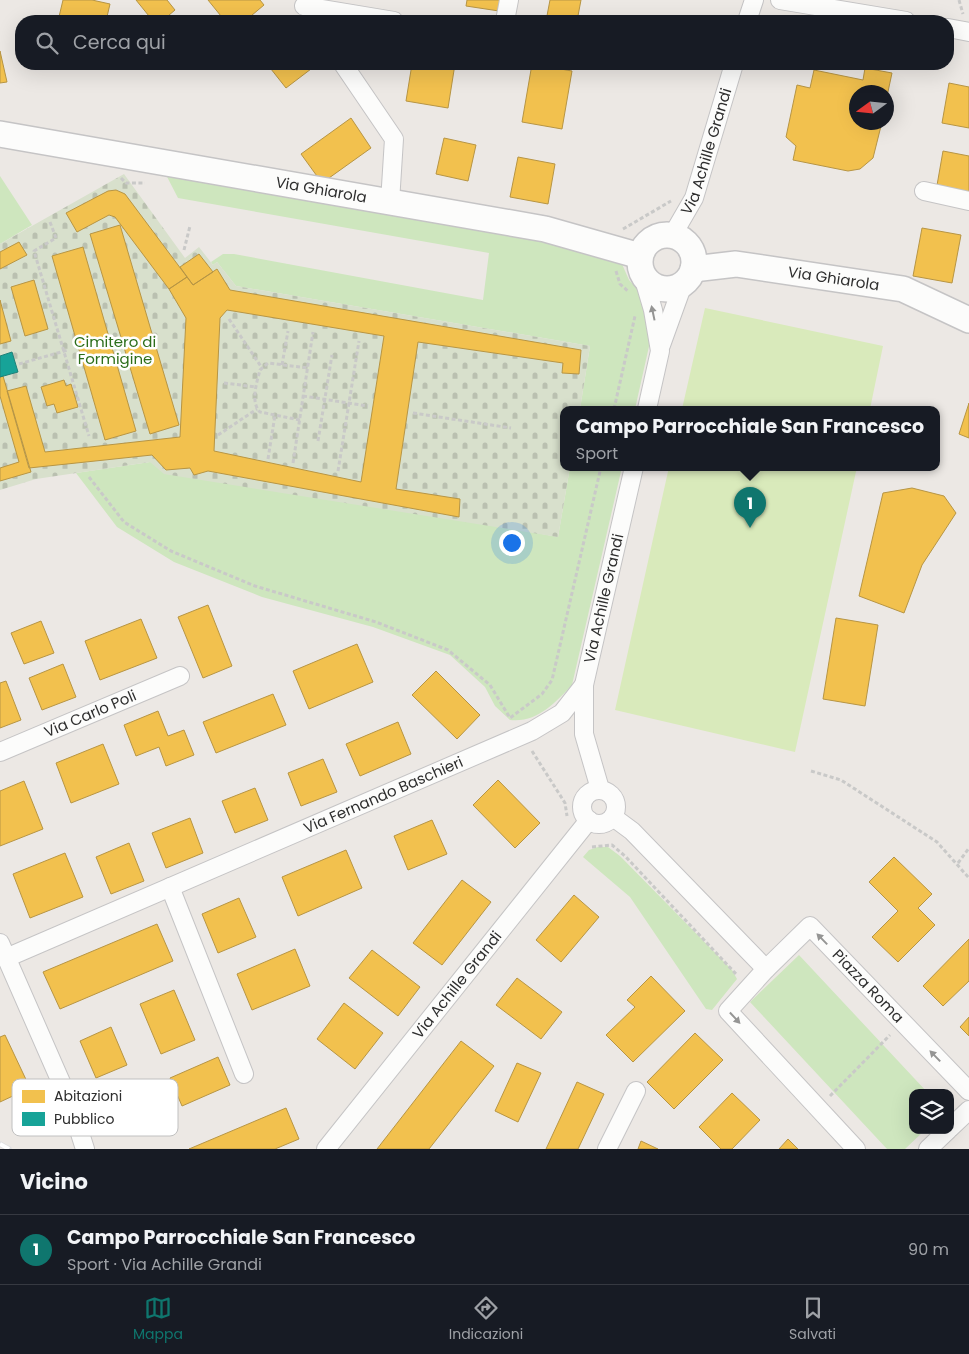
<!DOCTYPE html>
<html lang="it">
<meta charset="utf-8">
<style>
:root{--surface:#171b24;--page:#20242c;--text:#f1f3f6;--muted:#9ea1a6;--line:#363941;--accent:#0f766e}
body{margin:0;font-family:Poppins,sans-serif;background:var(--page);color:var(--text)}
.controls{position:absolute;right:15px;bottom:15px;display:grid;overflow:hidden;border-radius:10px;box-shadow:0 5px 20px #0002}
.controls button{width:45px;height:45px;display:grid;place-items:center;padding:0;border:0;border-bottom:1px solid var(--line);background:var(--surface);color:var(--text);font:25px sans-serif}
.compass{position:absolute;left:849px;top:85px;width:45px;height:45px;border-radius:50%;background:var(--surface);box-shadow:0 5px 20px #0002;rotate:255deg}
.you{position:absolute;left:511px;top:542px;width:18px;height:18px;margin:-12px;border:4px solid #fff;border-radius:50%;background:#1a73e8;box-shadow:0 0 0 8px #1a73e833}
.badge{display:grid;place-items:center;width:32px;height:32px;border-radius:50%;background:var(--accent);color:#fff;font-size:16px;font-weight:700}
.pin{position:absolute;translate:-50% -41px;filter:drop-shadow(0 1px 2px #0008)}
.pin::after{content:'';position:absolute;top:26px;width:18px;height:15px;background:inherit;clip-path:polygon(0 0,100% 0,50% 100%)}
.popup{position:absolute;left:560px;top:406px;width:380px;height:65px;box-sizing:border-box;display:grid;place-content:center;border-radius:10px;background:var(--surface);filter:drop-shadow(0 1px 4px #0005);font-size:16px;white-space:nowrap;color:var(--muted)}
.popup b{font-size:19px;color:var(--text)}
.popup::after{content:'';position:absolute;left:50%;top:100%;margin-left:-10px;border:10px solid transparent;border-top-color:var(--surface)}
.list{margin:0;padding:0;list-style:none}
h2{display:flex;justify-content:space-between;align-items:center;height:65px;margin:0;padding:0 20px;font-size:21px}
h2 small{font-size:16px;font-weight:400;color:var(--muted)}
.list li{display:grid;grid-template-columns:32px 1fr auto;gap:15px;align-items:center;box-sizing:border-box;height:70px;padding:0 20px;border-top:1px solid var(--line)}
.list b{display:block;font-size:19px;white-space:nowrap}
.list p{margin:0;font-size:16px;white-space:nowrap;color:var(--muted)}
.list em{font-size:16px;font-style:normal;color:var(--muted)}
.icon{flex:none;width:28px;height:28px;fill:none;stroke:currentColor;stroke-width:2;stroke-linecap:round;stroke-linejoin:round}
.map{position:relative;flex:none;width:969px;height:1149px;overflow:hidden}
.search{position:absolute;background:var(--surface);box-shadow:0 5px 20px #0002;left:15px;right:15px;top:15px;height:55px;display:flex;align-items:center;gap:12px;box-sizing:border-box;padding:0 18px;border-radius:20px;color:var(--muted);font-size:19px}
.sheet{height:135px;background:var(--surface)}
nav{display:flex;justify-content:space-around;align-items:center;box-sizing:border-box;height:70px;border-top:1px solid var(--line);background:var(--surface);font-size:14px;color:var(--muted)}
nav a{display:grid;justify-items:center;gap:2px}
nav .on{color:var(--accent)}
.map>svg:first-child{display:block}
.grass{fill:#cee6be}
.cemetery{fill:url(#cemetery-stones)}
.pitch{fill:#d9eabb}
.homes{fill:#f2c14e;stroke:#b79544;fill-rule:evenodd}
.public{fill:#17a398;stroke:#1e8078}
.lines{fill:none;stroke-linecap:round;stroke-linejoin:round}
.street-casing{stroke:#c5c4c5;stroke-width:20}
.secondary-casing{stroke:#c5c4c5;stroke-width:28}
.path{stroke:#c9c9c8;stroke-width:3;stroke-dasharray:4 2.5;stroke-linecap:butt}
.street{stroke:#fcfcfb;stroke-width:18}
.secondary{stroke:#fcfcfb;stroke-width:25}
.rail-casing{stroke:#dfdfe1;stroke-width:5.5}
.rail{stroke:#fff;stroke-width:4;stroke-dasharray:11;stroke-linecap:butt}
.oneway{fill:#959594}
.labels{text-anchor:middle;stroke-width:5;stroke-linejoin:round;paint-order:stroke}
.street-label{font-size:15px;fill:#2e2e2e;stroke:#fff}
.park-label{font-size:15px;fill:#2c6e1b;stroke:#fff}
.key{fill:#fff;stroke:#c0c0c0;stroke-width:1}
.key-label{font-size:14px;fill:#2e2e2e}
</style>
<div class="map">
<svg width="969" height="1149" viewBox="0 0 969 1149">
<defs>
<pattern id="cemetery-stones" width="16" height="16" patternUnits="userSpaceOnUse" patternTransform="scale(1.25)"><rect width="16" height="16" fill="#d8e0cc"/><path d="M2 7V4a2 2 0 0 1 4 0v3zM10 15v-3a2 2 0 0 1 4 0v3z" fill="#bac0b0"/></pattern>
</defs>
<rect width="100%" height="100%" fill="#ece8e4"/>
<!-- grass -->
<path class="grass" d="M163 169 610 254 622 264 629 280 645 297 654 324 635 409H580L590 346 236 286 217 262 213 265 211 262 223 254H234L483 300 489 253 178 198Z
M0 176 32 225 0 244Z
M150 462 558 537 570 467H622L572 685C555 703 537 723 510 720L495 706 485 687 450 655 373 627 262 597 174 562 117 527 76 473Z
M598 847H608L620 856 732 970 737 979 712 1010 706 1009 630 897 583 857 589 850Z
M799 955 928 1093H913V1130H925L905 1149H887L750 1002Z"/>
<!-- cemetery -->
<path class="cemetery" d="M124 174 185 258 199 247 213 265 217 262 236 286 590 346 580 409H564V467H570L558 537 164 474 150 462 36 479 0 490V244Z"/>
<!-- pitch -->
<path class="pitch" d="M705 308 883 346 870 409H682Z
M669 467H857L795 752 615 710Z"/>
<!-- homes -->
<path class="homes" d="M63 0H92L110 4 106 21H58Z
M136 0H167L175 10 162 21H153Z
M208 0H260L264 5 245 21H225Z
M467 0H501L499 11 466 6Z
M550 0H581L577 21H546Z
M0 51 7 82 0 83Z
M267 64H307L311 69 286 88Z
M412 64H455L448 108 406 101Z
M532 64 572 71 562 129 522 122Z
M865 68 892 73 886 101V92H856V122H882L873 158 860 169 848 171 793 160 796 146 786 137 797 85 810 88 814 70 863 80Z
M949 83 969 87V128L942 123Z
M351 118 371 148 322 183 301 154Z
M444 138 476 145 468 181 436 174Z
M943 151 969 156V198L936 191Z
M518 157 555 164 548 204 510 197Z
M116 190 125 194 187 277 169 289 115 217 109 215 77 232 66 213 108 191Z
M120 225 179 425 150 434 90 234Z
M922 228 961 235 952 283 913 276Z
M19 242 27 255 0 269V252Z
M83 247 136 431 105 440 52 256Z
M199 254 213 272 193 285 180 267Z
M217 269 230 290 581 350 579 374 562 373 563 363 418 342 396 489 460 499 459 517 208 471 194 475 190 468 166 470 152 455 29 468 7 391 26 386 45 452 180 437 186 318 169 289 187 277 193 285ZM227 310 384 336 361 482 214 451 220 318Z
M34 280 48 329 25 336 11 287Z
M0 300 11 341 0 344Z
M3 376 31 472 0 481V468L19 462 0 396V377Z
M64 380 66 386 71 384 78 407 57 413 54 404 47 406 41 387Z
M969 403V438L959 434Z
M912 488 944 496 956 513 922 565 904 613 859 596 883 493Z
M208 605 232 666 203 678 178 617Z
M836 618 878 625 865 706 823 699Z
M141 619 157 658 100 680 85 641Z
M41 621 54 653 24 664 11 633Z
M357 644 373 682 309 709 293 671Z
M63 664 76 697 42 710 29 678Z
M436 671 480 715 457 739 412 695Z
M6 681 21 720 0 728V683Z
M273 694 286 725 216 753 203 722Z
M158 711 168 736 184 730 194 755 166 766 159 747 136 756 124 725Z
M398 722 411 754 360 776 346 744Z
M103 744 119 784 71 803 56 763Z
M323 759 337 792 301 806 288 773Z
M498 780 540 823 515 848 473 805Z
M24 781 43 829 0 846V791Z
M255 788 268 820 235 833 222 801Z
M190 818 203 853 166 868 152 833Z
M432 820 447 854 408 870 394 836Z
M129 843 144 881 111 894 96 857Z
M346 850 362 888 298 916 282 877Z
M65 853 83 897 30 918 13 874Z
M894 857 932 894 918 908 935 925 898 962 872 937 898 911 869 882Z
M462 880 491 902 442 965 413 943Z
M574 895 599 917 561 962 536 940Z
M239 898 256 937 218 953 202 914Z
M157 924 173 961 60 1009 43 972Z
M969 939V981L943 1006 923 986Z
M295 949 310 986 252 1010 237 974Z
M372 950 420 987 398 1016 349 978Z
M651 976 685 1011 633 1062 606 1035 635 1007 627 1000Z
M517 978 562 1012 541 1039 496 1005Z
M174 990 195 1040 161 1054 140 1004Z
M344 1003 383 1033 355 1069 317 1039Z
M969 1017V1036L960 1027Z
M111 1027 127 1065 96 1078 80 1041Z
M695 1033 723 1060 674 1109 647 1082Z
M5 1035 30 1088 0 1102V1037Z
M461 1041 494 1066 429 1149H377Z
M218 1057 230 1085 182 1106 170 1078Z
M517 1063 541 1073 518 1122 495 1111Z
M577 1082 604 1094 578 1149H546Z
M139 1089 153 1122 123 1135 109 1102Z
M732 1093 760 1120 732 1149H721L699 1127Z
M286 1108 299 1139 275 1149H189Z
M788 1139 798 1149H779Z
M641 1141 658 1149H638Z"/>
<!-- public -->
<path class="public" d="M12 352 18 372 0 377V356Z"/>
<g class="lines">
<defs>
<g id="street">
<path d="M780 0 906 21"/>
<path d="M304 6 394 21"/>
<path d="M505 21 509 0"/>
<path d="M747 21 754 0"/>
<path d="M948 28 969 32"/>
<path d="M343 64 394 139 390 202"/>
<path d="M924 191 969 201"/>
<path id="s1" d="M672 236 694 198 734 64"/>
<path d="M643 276 653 310 660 351 647 409"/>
<path d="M661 345 683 284"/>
<path id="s2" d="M0 752 180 676"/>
<path id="s3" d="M600 789 584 734V685L634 467"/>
<circle cx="599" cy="807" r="17"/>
<path d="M613 817 632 831 766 969"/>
<path d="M170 887 244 1074"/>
<path d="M0 943 71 1105 85 1149"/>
<path id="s4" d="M6 958 532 731 562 713 584 685"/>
<path d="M950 1128 969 1110"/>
<path id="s5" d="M326 1149 589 820"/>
<path d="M607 1149 636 1091"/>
<path id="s6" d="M856 1149 728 1011 766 969 810 926 969 1091"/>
<path d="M928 1149 948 1130"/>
</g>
<g id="secondary">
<path id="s7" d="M0 134 545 229 640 256"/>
<circle cx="667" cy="262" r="27"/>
<path id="s8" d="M693 269 736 264 903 289 969 320"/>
</g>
</defs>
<!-- street casing -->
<use href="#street" class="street-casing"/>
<!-- secondary casing -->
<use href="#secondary" class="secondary-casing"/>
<!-- path -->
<path class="path" d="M959 0 963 14
M121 178 126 183H145
M50 222 56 238 34 251 89 436
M623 229 671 201
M184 250 190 226
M616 271 620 284 629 292
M229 319 262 368
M19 364 68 350
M282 365 288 331
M224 383 256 387
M303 396 368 406
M614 409 635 316
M413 413 511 428
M300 420 260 412C250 402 257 382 260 370L268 363 308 368
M218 435 257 409
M318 441 332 355
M268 459 275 415
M293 463 313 332
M338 471 359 341
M89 477 124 522 171 551 255 586 376 622 448 650 490 685 510 718 542 694 552 680 601 467
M532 751 565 803 567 816
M811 771 841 780 937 842 969 878
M592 847 612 845 625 856 737 975
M958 863 969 848
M830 1096 890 1035"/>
<!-- street -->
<use href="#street" class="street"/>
<!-- secondary -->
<use href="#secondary" class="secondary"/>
<defs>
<path id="rail" d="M0 1144 9 1149"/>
</defs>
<!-- rail casing -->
<use href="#rail" class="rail-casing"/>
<!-- rail -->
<use href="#rail" class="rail"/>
</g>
<!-- one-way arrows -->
<defs><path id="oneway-solid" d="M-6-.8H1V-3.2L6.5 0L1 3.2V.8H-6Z" transform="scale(1.25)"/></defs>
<g class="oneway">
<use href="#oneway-solid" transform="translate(653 313) rotate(-102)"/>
<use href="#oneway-solid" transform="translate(822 939) rotate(-134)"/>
<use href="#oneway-solid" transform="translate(735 1018) rotate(47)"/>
<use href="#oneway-solid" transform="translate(935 1056) rotate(-134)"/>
</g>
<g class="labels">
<!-- street labels -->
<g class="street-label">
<text dy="5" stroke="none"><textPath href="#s1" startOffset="92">Via Achille Grandi</textPath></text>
<text dy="5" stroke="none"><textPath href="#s7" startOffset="326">Via Ghiarola</textPath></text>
<text dy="5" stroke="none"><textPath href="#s8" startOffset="142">Via Ghiarola</textPath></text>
<text dy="5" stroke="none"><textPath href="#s3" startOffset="195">Via Achille Grandi</textPath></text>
<text dy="5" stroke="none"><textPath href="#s2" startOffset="98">Via Carlo Poli</textPath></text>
<text dy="5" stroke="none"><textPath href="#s4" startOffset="411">Via Fernando Baschieri</textPath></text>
<text dy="5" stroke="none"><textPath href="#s5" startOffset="210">Via Achille Grandi</textPath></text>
<text dy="5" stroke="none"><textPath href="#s6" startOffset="390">Piazza Roma</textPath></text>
</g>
<!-- park labels -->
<g class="park-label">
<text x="115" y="347">Cimitero di<tspan x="115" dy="17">Formigine</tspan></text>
</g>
</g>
<!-- legend -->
<rect x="12" y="1079" width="166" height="57" rx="8" class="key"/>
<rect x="22" y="1090" width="23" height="13" fill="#f2c14e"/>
<rect x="22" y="1112" width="23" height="14" fill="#17a398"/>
<g class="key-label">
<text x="54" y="1101">Abitazioni</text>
<text x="54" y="1124">Pubblico</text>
</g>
</svg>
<div class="controls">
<button><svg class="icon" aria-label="layers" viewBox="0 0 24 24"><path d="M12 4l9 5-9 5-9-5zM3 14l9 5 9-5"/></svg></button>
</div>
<svg class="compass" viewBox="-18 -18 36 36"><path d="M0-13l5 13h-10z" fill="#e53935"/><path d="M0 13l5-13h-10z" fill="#9ea1a6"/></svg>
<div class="you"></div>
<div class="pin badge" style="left:750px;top:528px">1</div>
<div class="popup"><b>Campo Parrocchiale San Francesco</b>Sport</div>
<div class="search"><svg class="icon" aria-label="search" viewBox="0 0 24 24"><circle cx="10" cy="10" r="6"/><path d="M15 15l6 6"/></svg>Cerca qui</div>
</div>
<section class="sheet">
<h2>Vicino<small></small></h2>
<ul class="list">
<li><span class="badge">1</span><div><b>Campo Parrocchiale San Francesco</b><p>Sport · Via Achille Grandi</p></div><em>90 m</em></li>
</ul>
</section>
<nav>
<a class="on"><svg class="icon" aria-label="map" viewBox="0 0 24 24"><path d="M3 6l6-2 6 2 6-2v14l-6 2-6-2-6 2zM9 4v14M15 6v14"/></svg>Mappa</a>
<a><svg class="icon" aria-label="directions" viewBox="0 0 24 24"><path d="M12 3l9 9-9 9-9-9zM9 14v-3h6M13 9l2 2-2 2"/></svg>Indicazioni</a>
<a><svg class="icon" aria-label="saved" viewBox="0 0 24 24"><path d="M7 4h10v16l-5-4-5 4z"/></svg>Salvati</a>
</nav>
